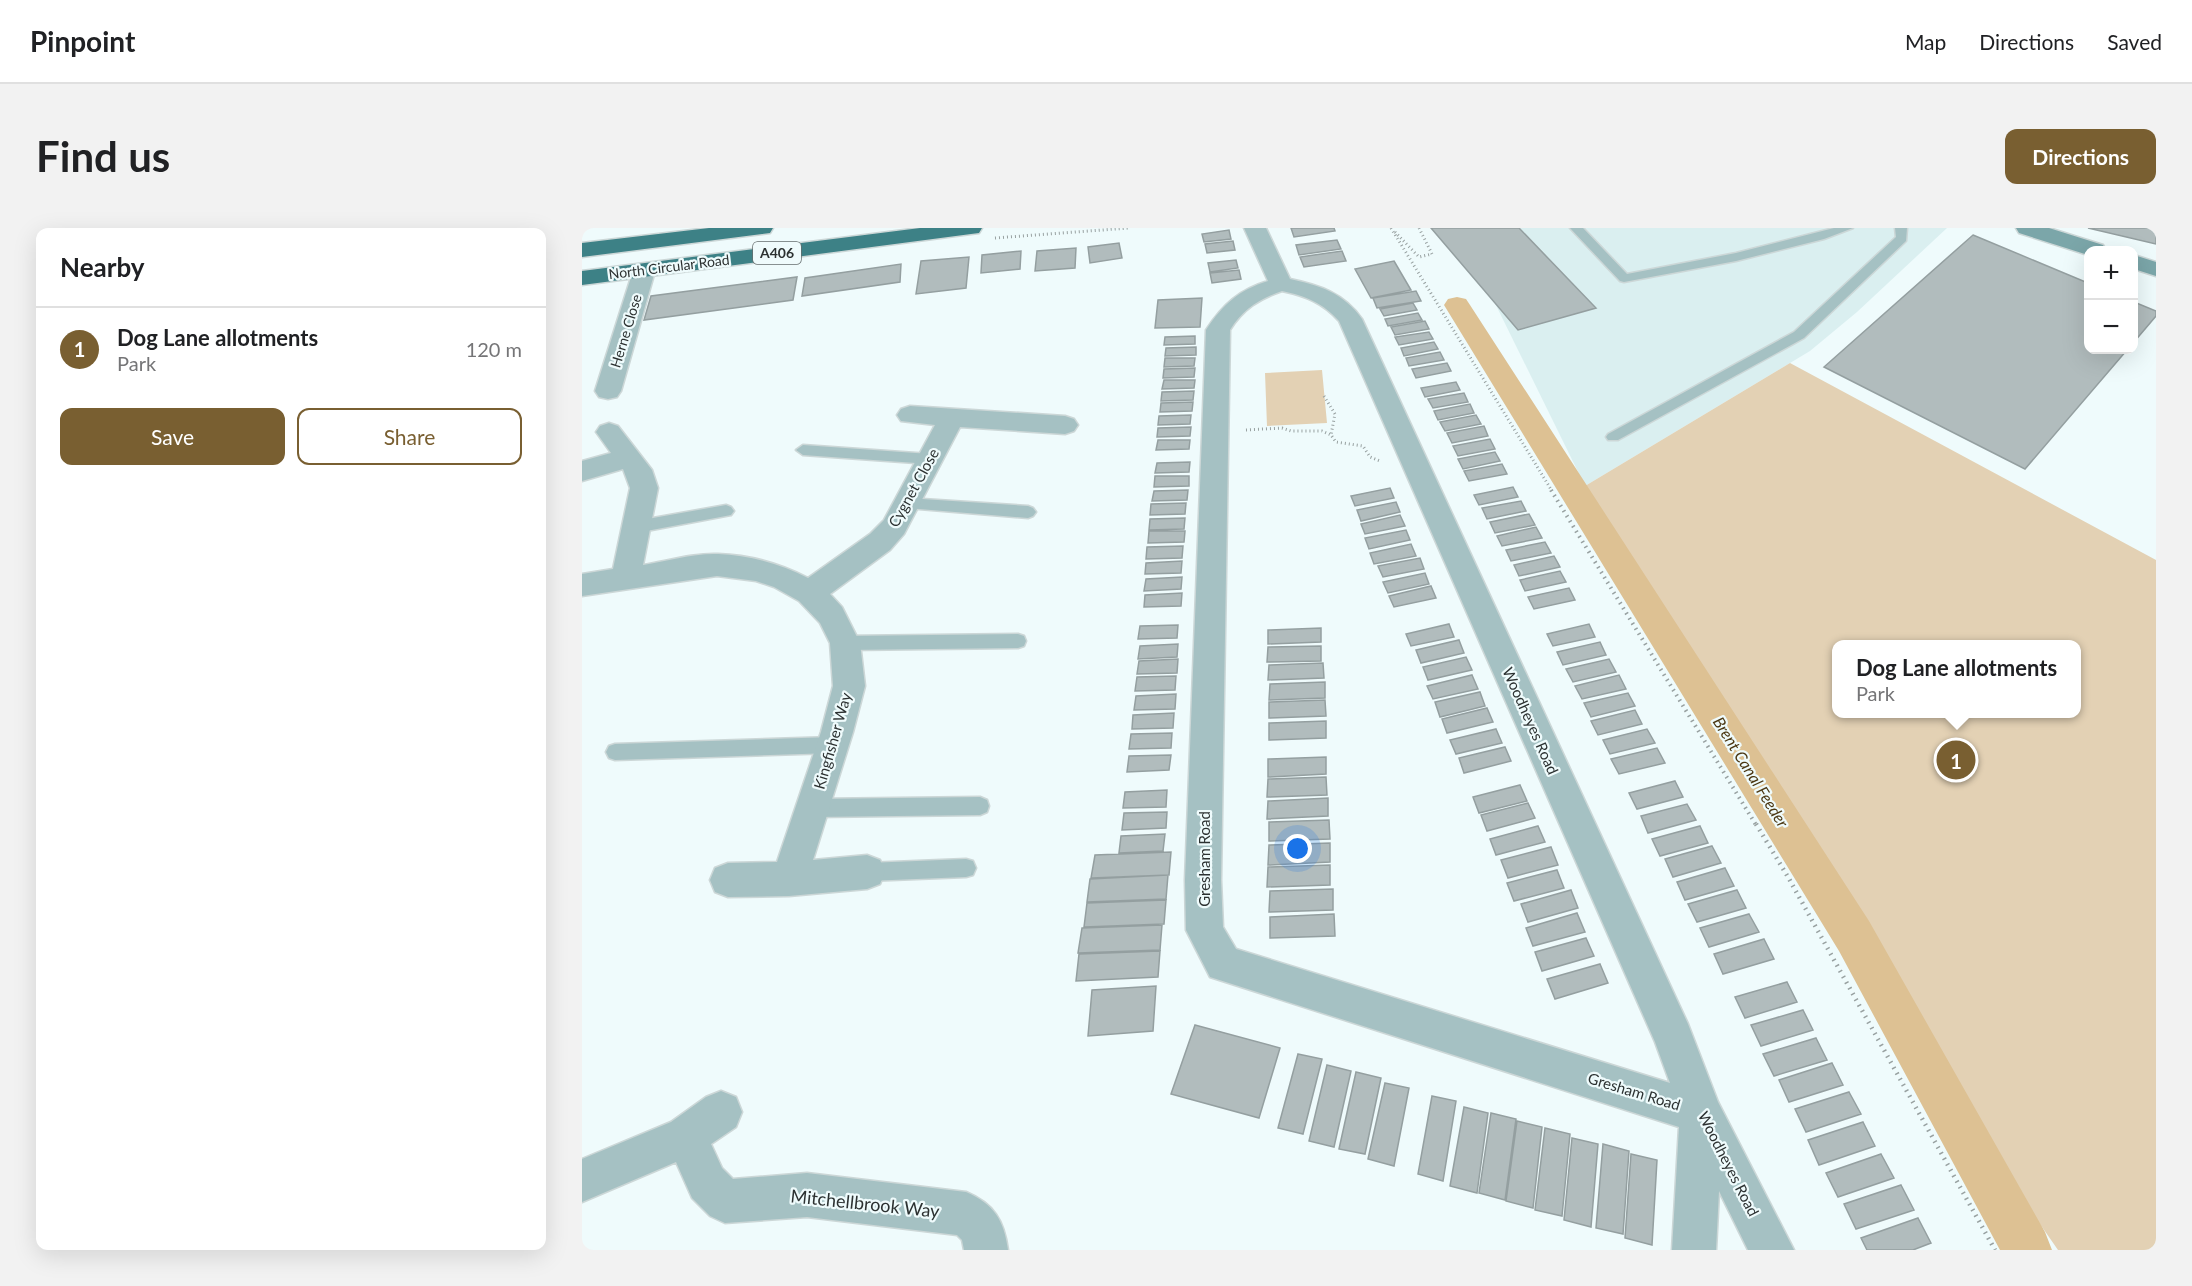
<!DOCTYPE html>
<meta charset="utf-8">
<style>
:root{--surface:#fff;--page:#f2f2f2;--text:#202124;--muted:#757577;--line:#e0e0e0;--accent:#795f31}
body{margin:0;font-family:Lato,sans-serif;background:var(--page);color:var(--text)}
.controls{position:absolute;right:18px;top:18px;display:grid;overflow:hidden;border-radius:12px;box-shadow:0 6px 24px #0002}
.controls button{width:54px;height:54px;display:grid;place-items:center;padding:0;border:0;border-bottom:2px solid var(--line);background:var(--surface);color:var(--text);font:30px sans-serif}
.you{position:absolute;left:716px;top:621px;width:21px;height:21px;margin:-15px;border:4px solid #fff;border-radius:50%;background:#1a73e8;box-shadow:0 0 0 9px #1a73e833}
.badge{display:grid;place-items:center;width:39px;height:39px;border-radius:50%;background:var(--accent);color:#fff;font-size:20px;font-weight:700}
.pin{position:absolute;translate:-50% -50%;border:3px solid #fff;box-shadow:0 2px 6px #0006}
.popup{position:absolute;left:1250px;top:412px;width:249px;height:78px;box-sizing:border-box;display:grid;place-content:center;border-radius:12px;background:var(--surface);filter:drop-shadow(0 2px 4px #0005);font-size:20px;white-space:nowrap;color:var(--muted)}
.popup b{font-size:22px;color:var(--text)}
.popup::after{content:'';position:absolute;left:50%;top:100%;margin-left:-12px;border:12px solid transparent;border-top-color:var(--surface)}
.list{margin:0;padding:0;list-style:none}
h2{display:flex;justify-content:space-between;align-items:center;height:78px;margin:0;padding:0 24px;font-size:26px}
h2 small{font-size:20px;font-weight:400;color:var(--muted)}
.list li{display:grid;grid-template-columns:39px 1fr auto;gap:18px;align-items:center;box-sizing:border-box;height:84px;padding:0 24px;border-top:2px solid var(--line)}
.list b{display:block;font-size:22px;white-space:nowrap}
.list p{margin:0;font-size:20px;white-space:nowrap;color:var(--muted)}
.list em{font-size:20px;font-style:normal;color:var(--muted)}
.actions{display:flex;gap:12px;padding:18px 24px}
.actions a{flex:1;padding:14px 0;border:2px solid var(--accent);border-radius:12px;text-align:center;font-size:21px;color:var(--accent)}
.actions .main{background:var(--accent);color:#fff}
.map{position:relative;flex:none;width:1574px;height:1022px;overflow:hidden;border-radius:12px}
header{display:flex;align-items:center;gap:36px;box-sizing:border-box;height:84px;padding:0 30px;background:var(--surface);border-bottom:2px solid var(--line)}
header strong{font-size:28px}
nav{display:flex;gap:33px;margin-inline-start:auto;font-size:21px}
.intro{display:flex;align-items:center;justify-content:space-between;box-sizing:border-box;height:144px;padding:0 36px}
h1{margin:0;font-size:42px}
.button{padding:15px 27px;border-radius:12px;background:var(--accent);color:#fff;font-size:21px;font-weight:700}
main{display:flex;gap:36px;padding:0 36px}
aside{flex:1;background:var(--surface);border-radius:12px;box-shadow:0 6px 24px #0002}
.map>svg:first-child{display:block}
.built{fill:#daeff0}
.green{fill:#e3d1b4;fill-rule:evenodd}
.lines{fill:none;stroke-linecap:round;stroke-linejoin:round}
.canal{fill:#ddc193;fill-rule:evenodd}
.building{fill:#b1bcbd;stroke:#949fa0;stroke-width:1.5}
.lane-casing{stroke:#ccd7d7;stroke-width:3}
.street-casing{stroke:#ccd7d7;stroke-width:3}
.secondary-casing{stroke:#ccd7d7;stroke-width:3}
.highway-casing{stroke:#ccd7d7;stroke-width:3}
.path-far2{stroke:#98a1a1;stroke-width:3;stroke-dasharray:1 3;stroke-linecap:butt}
.path-far1{stroke:#98a1a1;stroke-width:4;stroke-dasharray:1.5 4.5;stroke-linecap:butt}
.path{stroke:#98a1a1;stroke-width:4.5;stroke-dasharray:1.5 5;stroke-linecap:butt}
.lane{fill:#a5c1c3;fill-rule:evenodd}
.street{fill:#a5c1c3;fill-rule:evenodd}
.secondary{fill:#7ba6a9;fill-rule:evenodd}
.highway{fill:#3d8186;fill-rule:evenodd}
.labels{text-anchor:middle;stroke-width:4.5;stroke-linejoin:round;paint-order:stroke}
.shield{fill:#effbfc;stroke:#666e6e;stroke-width:1.5}
.shield-label{font-size:14px;font-weight:bold;fill:#2c3131}
.far-street-label{font-size:14px;fill:#2c3131;stroke:#effbfc}
.street-label{font-size:15px;fill:#2c3131;stroke:#effbfc}
.water-label{font-size:16px;font-style:italic;fill:#4b3712;stroke:#effbfc}
.near-street-label{font-size:18px;fill:#2c3131;stroke:#effbfc}
</style>
<header>
<strong>Pinpoint</strong>
<nav><a>Map</a><a>Directions</a><a>Saved</a></nav>
</header>
<div class="intro"><h1>Find us</h1><a class="button">Directions</a></div>
<main>
<aside>
<h2>Nearby<small></small></h2>
<ul class="list">
<li><span class="badge">1</span><div><b>Dog Lane allotments</b><p>Park</p></div><em>120 m</em></li>
</ul>
<div class="actions"><a class="main">Save</a><a>Share</a></div>
</aside>
<div class="map">
<svg width="1574" height="1022" viewBox="0 0 1574 1022">
<rect width="100%" height="100%" fill="#effbfc"/>
<!-- built -->
<path class="built" d="M876 0H1365L1275 84 1228 123 1003 258Z"/>
<!-- green -->
<path class="green" d="M1208 135 1574 332V1022H1476L1399 911 1300 733 1003 258ZM1254 416H1494V486H1254Z
M740 142 745 195 685 198 683 145Z"/>
<g class="lines">
<!-- canal -->
<path class="canal" d="M875 69 884 71 888 77 1287 693 1463 1004 1470 1022H1418L1257 723 862 77 866 71Z"/>
</g>
<!-- building -->
<path class="building" d="M709 0H752L753 3 712 9Z
M849 0H937L1014 80 936 102Z
M1506 0H1574V16Z
M647 2 649 11 622 14 620 6Z
M1391 7 1506 55V122H1545L1443 241 1242 139Z
M755 12 759 21 717 27 714 17Z
M651 13 653 22 625 25 623 16Z
M537 15 540 30 508 35 506 19Z
M494 20 493 40 453 43 455 23Z
M439 23 438 41 399 45 400 27Z
M760 23 764 33 722 39 718 29Z
M387 29 384 60 334 66 339 33Z
M654 32 656 40 628 44 626 35Z
M812 33 829 62 789 70 773 41Z
M319 36 318 54 220 68 223 50Z
M657 42 659 51 630 55 628 45Z
M215 49 211 72 62 92 69 68Z
M834 63 839 73 795 80 791 70Z
M620 70 618 99 573 100 576 72Z
M1552 74 1574 83V88L1552 114Z
M831 75 835 82 802 88 798 81Z
M836 85 840 92 806 98 803 91Z
M843 93 847 101 813 107 809 99Z
M847 104 851 111 817 117 813 109Z
M613 108V116L582 117 583 109Z
M852 114 856 121 822 128 819 120Z
M614 119V127L583 128 584 120Z
M858 124 862 132 827 138 824 130Z
M583 130H613L612 138 582 139Z
M865 135 869 143 834 150 830 141Z
M613 140 612 149 581 150 582 141Z
M582 152H613L612 160 580 161Z
M874 154 878 162 843 169 839 160Z
M612 163 611 172 579 173 580 164Z
M882 165 886 174 851 180 846 171Z
M611 174 610 183 578 184 579 175Z
M888 176 892 185 856 192 852 183Z
M609 187 608 196 576 197 577 188Z
M894 187 899 196 863 203 858 194Z
M902 198 906 208 870 215 865 205Z
M609 199 608 208 575 209 576 200Z
M908 211 913 221 876 228 871 218Z
M576 212H608L607 221 574 222Z
M913 224 918 233 881 241 876 231Z
M608 234 607 244 573 245 575 235Z
M920 236 925 246 887 253 882 243Z
M573 248H607V258L572 259Z
M931 259 936 269 897 277 892 267Z
M808 260 812 270 773 278 769 268Z
M606 262 605 272 570 273 572 263Z
M939 273 944 283 905 291 900 280Z
M814 274 818 284 779 293 775 282Z
M604 275 603 286 568 287 569 276Z
M947 286 953 297 913 305 908 294Z
M818 287 823 298 783 306 779 296Z
M603 290 602 301 567 302 568 291Z
M954 299 960 310 920 318 915 308Z
M824 302 828 312 787 321 783 310Z
M567 303H603L602 314 566 315Z
M963 314 969 325 929 333 924 322Z
M829 316 834 328 792 336 788 325Z
M601 318 600 330 564 331 565 319Z
M972 328 978 339 937 348 932 337Z
M838 330 842 341 801 349 796 338Z
M600 333 599 345 563 346 564 335Z
M978 343 984 354 943 363 938 352Z
M843 345 847 356 806 365 801 354Z
M600 349 599 361 562 363 564 351Z
M849 358 854 370 812 379 807 368Z
M987 360 993 372 952 381 946 369Z
M600 365 599 378 562 379 563 367Z
M867 396 872 409 829 418 824 406Z
M1007 396 1013 409 971 418 965 406Z
M596 397 595 410 556 411 558 398Z
M739 400V414L686 416V402Z
M877 412 882 425 839 435 834 422Z
M1018 414 1024 427 981 437 975 424Z
M596 416 595 429 556 431 558 418Z
M739 418V433L685 434 686 419Z
M884 429 890 442 846 452 841 439Z
M596 431 595 445 555 446 557 433Z
M1027 431 1034 444 991 454 984 441Z
M741 435 742 450 686 452 687 437Z
M890 447 896 461 851 471 845 458Z
M1037 447 1044 461 1000 471 993 458Z
M594 448 593 462 553 463 555 449Z
M743 454V470L687 472 688 456Z
M898 464 903 478 858 489 853 474Z
M1046 465 1053 478 1009 489 1002 475Z
M594 466 593 481 552 482 554 468Z
M743 472 744 488 687 490V474Z
M905 480 911 494 865 505 860 491Z
M1053 482 1060 496 1016 507 1009 493Z
M592 485 591 500 550 501 551 487Z
M744 493V510L687 512V495Z
M914 501 920 515 874 526 868 512Z
M1065 501 1073 515 1028 526 1021 512Z
M590 505 589 520 547 521 549 506Z
M923 519 929 533 882 545 877 530Z
M1075 520 1083 535 1037 546 1029 531Z
M589 527 587 542 545 544 547 528Z
M744 529V546L686 549V531Z
M744 549 745 567 685 569 686 551Z
M1093 553 1101 569 1055 581 1047 565Z
M938 557 945 573 897 585 891 569Z
M585 562 584 579 541 580 543 564Z
M746 570V588L685 591 686 573Z
M946 575 953 590 905 603 899 587Z
M1105 576 1114 592 1066 605 1059 588Z
M585 584 584 600 540 602 542 585Z
M747 592 748 611 687 613V594Z
M956 598 963 614 914 627 908 611Z
M1118 598 1126 615 1078 628 1070 611Z
M583 606 581 623 537 625 539 608Z
M748 615V634L686 637 687 617Z
M1130 618 1139 635 1091 649 1083 631Z
M969 619 976 637 926 650 919 632Z
M589 624 587 647 509 650 513 627Z
M748 637V657L685 659 686 639Z
M1143 640 1152 658 1103 672 1095 654Z
M975 642 982 660 932 673 925 655Z
M586 647 584 671 505 674 508 651Z
M751 661V682L687 684 688 663Z
M989 662 996 680 946 694 939 676Z
M1155 662 1164 680 1115 694 1106 676Z
M584 672 582 696 502 699 505 675Z
M995 685 1003 704 951 718 944 700Z
M752 686 753 708 688 710V689Z
M1167 686 1177 704 1127 719 1118 700Z
M580 697 578 722 496 725 500 700Z
M1004 710 1012 728 960 743 953 724Z
M1182 711 1192 731 1141 746 1132 726Z
M578 723 576 749 494 753 497 726Z
M1018 736 1026 755 973 771 965 751Z
M1205 754 1215 774 1163 790 1153 769Z
M574 758 571 803 506 808 510 762Z
M1221 782 1231 802 1179 818 1169 797Z
M613 797 698 820 677 890 589 866Z
M1234 810 1245 832 1192 848 1181 826Z
M716 826 740 831 721 906 696 900Z
M1250 835 1261 857 1207 874 1197 852Z
M745 837 769 843 752 919 727 913Z
M774 844 799 850 783 926 757 921Z
M803 855 827 860 812 938 786 931Z
M1267 864 1279 886 1224 904 1213 881Z
M850 868 874 873 861 953 836 946Z
M882 879 906 885 895 965 868 958Z
M909 885 934 891 923 972 897 965Z
M935 893 960 899 951 980 924 973Z
M1281 894 1293 918 1237 937 1226 912Z
M963 900 988 906 980 988 953 982Z
M990 910 1016 916 1009 999 982 992Z
M1021 916 1047 923 1041 1006 1014 1000Z
M1049 926 1075 932 1070 1017 1043 1010Z
M1299 926 1312 950 1256 969 1244 945Z
M1319 957 1332 982 1274 1001 1262 976Z
M1336 990 1349 1015 1331 1022H1285L1279 1010Z"/>
<g class="lines">
<defs>
<path id="lane" d="M988 0H1001L1045 46 1154 25 1252 0H1271L1242 11 1154 33 1042 54 1038 53Z
M1313 0H1325L1324 13 1222 110 1036 212H1026L1024 209 1026 206 1212 104 1314 9Z
M221 217 348 226 355 231 348 236 221 227 214 222Z
M325 270 446 278 451 280 454 284 451 288 446 290 325 280 320 279 317 275 320 271Z
M144 277 149 279 152 283 149 287 54 305 49 303 46 299 49 295 54 293Z
M436 406 442 408 444 413 442 418 436 420 263 422 257 420 255 415 257 410 263 408Z
M251 509 257 511 260 517 257 523 251 525 33 532 27 530 24 524 27 518 33 516Z
M398 569 405 572 407 578 405 584 398 587 231 589 224 586 222 580 224 574 231 571Z
M384 631 391 633 394 640 391 647 384 649 285 653 278 651 275 644 278 637 285 635Z"/>
<path id="street" d="M662 0H684L708 51C737 57 762 65 780 91L1106 796 1136 874 1212 1022H1166L1137 963 1134 1022H1090L1097 899 628 749 604 702 603 652 624 102C641 76 657 62 686 53ZM700 63C724 68 741 75 757 93L1073 814 1088 855 654 721 641 699 639 652 648 102C661 81 677 71 700 63Z
M62 36 70 38 73 43 39 163 35 169 26 171 17 169 13 163 51 43 54 38Z
M328 178 483 188 492 191 496 197 492 203 483 206 378 199 322 306 308 322 248 366 260 379 278 415 283 458 271 504 231 632 285 627 298 632 303 644 298 656 285 661 207 668 146 669 133 664 128 652 133 640 146 635 195 634 239 504 251 458 248 415 238 395 217 373 192 359 174 353 135 348 0 368V346L31 341 48 260 41 241 0 253V233L29 225 14 204 18 198 27 195 36 198 70 242 76 260 61 337C85 333 112 325 136 326 167 327 199 336 226 350L288 306 302 292 353 197 319 193 315 187 319 181Z
M139 863 154 869 160 884 154 899 129 916 140 940 151 951 225 945 384 964C412 976 422 992 426 1022H382L380 1012 375 1007 225 989 143 995 128 988 110 970 94 934 0 974V931L89 894 124 869Z"/>
<path id="secondary" d="M1434 0H1467L1521 17 1524 22H1506V27L1437 5Z
M1552 27 1574 34V48L1552 41Z"/>
<path id="highway" d="M127 0H191L188 5 180 6 0 29V15Z
M338 0H400L397 5 389 6 0 57V43Z"/>
</defs>
<!-- lane casing -->
<use href="#lane" class="lane-casing"/>
<!-- street casing -->
<use href="#street" class="street-casing"/>
<!-- secondary casing -->
<use href="#secondary" class="secondary-casing"/>
<!-- highway casing -->
<use href="#highway" class="highway-casing"/>
<!-- path-far2 -->
<path class="path-far2" d="M809 0 970 263
M813 4 837 29 850 26 837 0
M413 10 547 0
M742 168 753 186 749 207 754 214 781 218 788 229 798 233
M664 202 700 200 709 203H740L749 207"/>
<!-- path-far1 -->
<path class="path-far1" d="M969 262 1174 597"/>
<!-- path -->
<path class="path" d="M1174 596 1206 649 1413 1022"/>
<!-- lane -->
<use href="#lane" class="lane"/>
<!-- street -->
<use href="#street" class="street"/>
<!-- secondary -->
<use href="#secondary" class="secondary"/>
<!-- highway -->
<use href="#highway" class="highway"/>
</g>
<g class="labels">
<!-- shield labels -->
<rect class="shield" x="171" y="14" width="48" height="22" rx="4.5"/>
<g class="shield-label">
<text x="195" y="30">A406</text>
</g>
<!-- far-street labels -->
<g class="far-street-label">
<text transform="translate(87 39) rotate(-7)" y="5">North Circular Road</text>
<text transform="translate(44 103) rotate(-73)" y="5">Herne Close</text>
</g>
<!-- street labels -->
<g class="street-label">
<text transform="translate(332 260) rotate(-61)" y="5">Cygnet Close</text>
<text transform="translate(948 493) rotate(66)" y="5">Woodheyes Road</text>
<text transform="translate(251 513) rotate(-74)" y="5">Kingfisher Way</text>
<text transform="translate(623 631) rotate(-90)" y="5">Gresham Road</text>
<text transform="translate(1052 864) rotate(17)" y="5">Gresham Road</text>
<text transform="translate(1146 936) rotate(63)" y="5">Woodheyes Road</text>
</g>
<!-- water labels -->
<g class="water-label">
<text transform="translate(1169 544) rotate(58)" y="6">Brent Canal Feeder</text>
</g>
<!-- near-street labels -->
<g class="near-street-label">
<text transform="translate(283 976) rotate(6)" y="6">Mitchellbrook Way</text>
</g>
</g>
</svg>
<div class="controls">
<button>+</button>
<button>−</button>
</div>
<div class="you"></div>
<div class="pin badge" style="left:1374px;top:532px">1</div>
<div class="popup"><b>Dog Lane allotments</b>Park</div>
</div>
</main>
